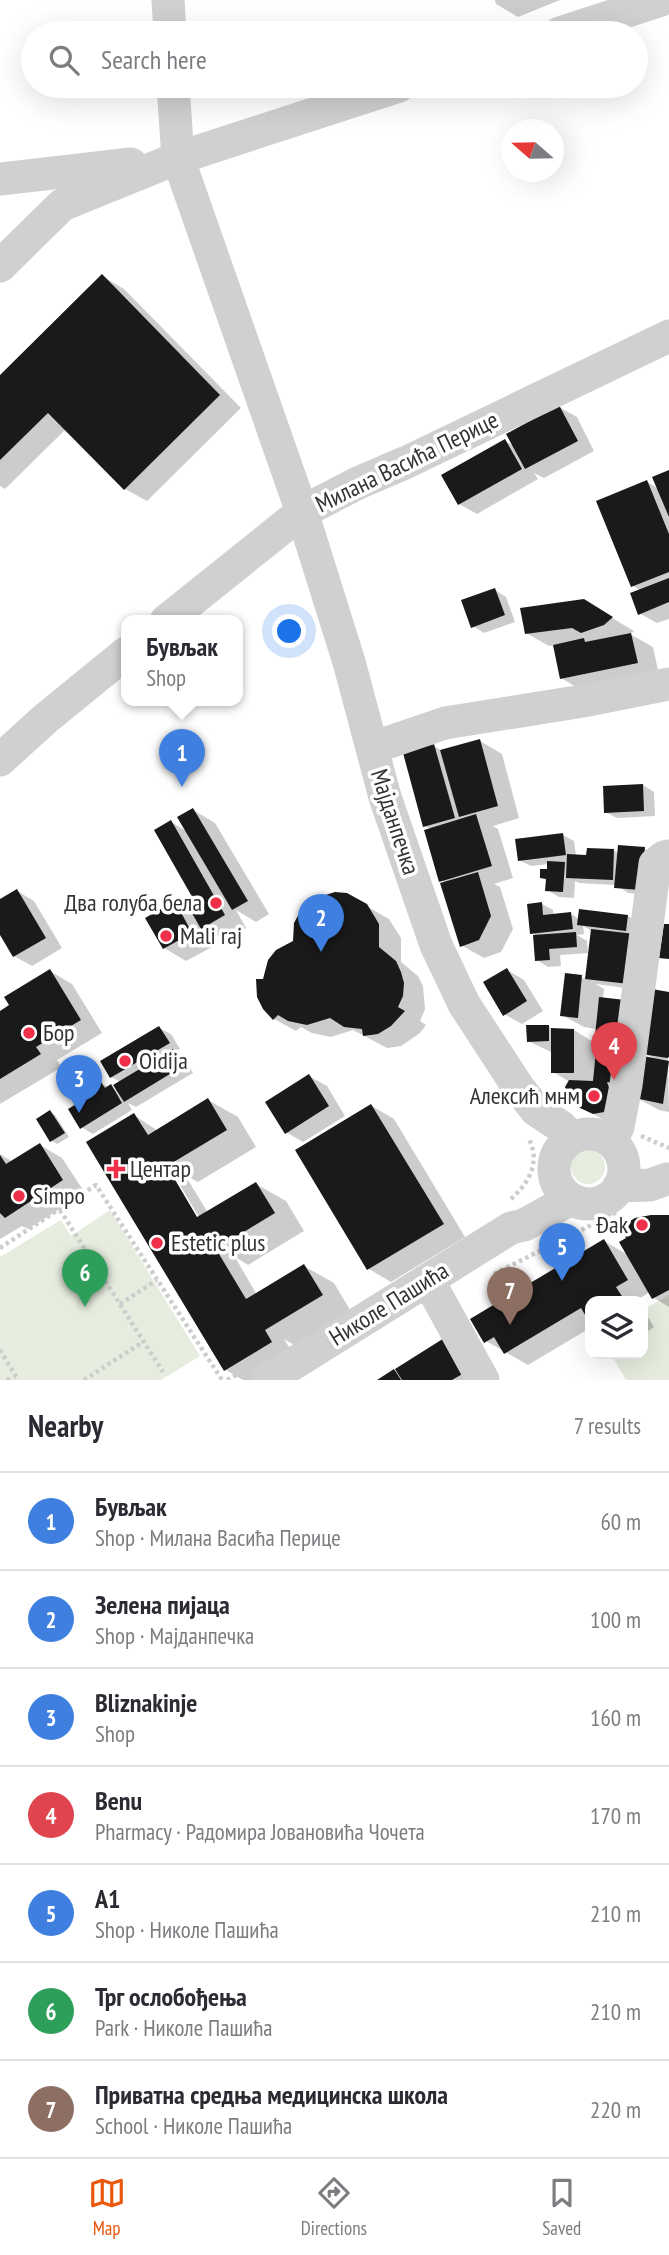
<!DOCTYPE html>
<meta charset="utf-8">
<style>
:root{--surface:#fff;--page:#f2f2f3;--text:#2b2b33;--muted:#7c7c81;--line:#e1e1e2;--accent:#ea580c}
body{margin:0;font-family:"PT Sans Narrow",sans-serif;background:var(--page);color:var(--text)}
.controls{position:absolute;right:21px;bottom:21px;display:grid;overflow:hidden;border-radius:14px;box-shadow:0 7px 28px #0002}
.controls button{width:63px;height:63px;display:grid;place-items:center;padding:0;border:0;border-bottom:2px solid var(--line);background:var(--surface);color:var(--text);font:35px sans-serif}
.compass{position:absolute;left:501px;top:119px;width:63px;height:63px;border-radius:50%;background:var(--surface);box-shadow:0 7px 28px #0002;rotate:290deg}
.you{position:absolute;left:290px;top:632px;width:24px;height:24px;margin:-18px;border:5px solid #fff;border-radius:50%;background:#1a73e8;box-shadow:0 0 0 10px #1a73e833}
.badge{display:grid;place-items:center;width:46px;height:46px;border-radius:50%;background:var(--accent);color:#fff;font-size:23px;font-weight:700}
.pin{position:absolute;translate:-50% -58px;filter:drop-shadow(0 2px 4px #0008)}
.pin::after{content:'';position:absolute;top:37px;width:24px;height:21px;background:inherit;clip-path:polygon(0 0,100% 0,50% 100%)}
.popup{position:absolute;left:121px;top:615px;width:122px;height:91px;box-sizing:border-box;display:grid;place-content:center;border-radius:14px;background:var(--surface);filter:drop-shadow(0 2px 5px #0005);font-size:23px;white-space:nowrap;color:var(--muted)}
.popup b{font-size:26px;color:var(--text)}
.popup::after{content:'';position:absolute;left:50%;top:100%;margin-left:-14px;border:14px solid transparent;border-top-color:var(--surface)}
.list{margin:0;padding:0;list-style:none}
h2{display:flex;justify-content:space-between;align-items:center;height:91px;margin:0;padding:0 28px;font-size:30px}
h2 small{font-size:23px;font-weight:400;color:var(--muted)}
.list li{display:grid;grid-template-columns:46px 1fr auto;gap:21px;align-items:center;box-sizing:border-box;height:98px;padding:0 28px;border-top:2px solid var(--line)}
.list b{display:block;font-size:26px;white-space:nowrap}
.list p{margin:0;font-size:23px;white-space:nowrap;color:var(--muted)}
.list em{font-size:23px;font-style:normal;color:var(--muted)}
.icon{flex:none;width:38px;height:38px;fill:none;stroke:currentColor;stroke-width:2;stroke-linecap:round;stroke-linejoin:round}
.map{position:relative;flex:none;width:669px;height:1380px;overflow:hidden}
.search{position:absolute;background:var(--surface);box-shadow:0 7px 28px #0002;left:21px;right:21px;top:21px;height:77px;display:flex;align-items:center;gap:18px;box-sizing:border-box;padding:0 24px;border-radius:38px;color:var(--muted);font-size:26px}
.sheet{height:777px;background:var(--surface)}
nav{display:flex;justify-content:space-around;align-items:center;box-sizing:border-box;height:98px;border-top:2px solid var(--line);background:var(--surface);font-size:19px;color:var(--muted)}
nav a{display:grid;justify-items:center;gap:4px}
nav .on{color:var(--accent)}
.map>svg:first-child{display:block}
.green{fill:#e6ecde}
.shadow{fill:#0003;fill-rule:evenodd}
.building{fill:#1a1a1a}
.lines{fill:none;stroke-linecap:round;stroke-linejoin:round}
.path{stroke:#cdcdcd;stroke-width:4.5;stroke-dasharray:3.5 3.5;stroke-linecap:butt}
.minor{stroke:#d0d0d0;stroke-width:33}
.poi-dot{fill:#f02f48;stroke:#fff;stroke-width:2.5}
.labels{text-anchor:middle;stroke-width:7;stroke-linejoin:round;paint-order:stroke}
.street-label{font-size:24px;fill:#333;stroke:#fff}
.poi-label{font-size:24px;fill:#333;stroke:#fff;text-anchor:start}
</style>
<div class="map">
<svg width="669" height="1380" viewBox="0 0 669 1380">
<rect width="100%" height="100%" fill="#fff"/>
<!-- green -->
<path class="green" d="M571 1167a17 17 0 1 1 34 0a17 17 0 1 1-34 0Z
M110 1210 200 1356 161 1380H0V1257L61 1220 71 1236Z
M669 1295V1380H626L611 1354H643V1319L646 1316 643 1310Z"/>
<!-- shadow -->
<path class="shadow" d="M495 0H560L518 17 496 4Z
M102 276 124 289 241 408 147 501 125 489 66 429 5 489 0 486V377Z
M559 407 577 417 594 451 544 478 534 473 538 479 477 514 459 504 505 441 515 447Z
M669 471V619L657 623 639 613 641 591 633 586 647 482 659 489Z
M495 590 506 597 515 622 484 633 473 626Z
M584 601 634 631 630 634 653 647 659 675 583 691 561 678 555 645 549 646 526 633Z
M480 741 502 754 519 818 493 826 498 829 513 878 494 884 500 887 513 929 501 952 484 958 461 945 446 883 441 880 431 829 424 826 434 746 442 751Z
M643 785 654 792 655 816 617 818 605 812Z
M193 810 215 823 269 914 256 922 236 910 246 928 225 940 204 928 214 946 186 961 164 948 175 903 195 915 197 903 171 822 188 832Z
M563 835 574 841 576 856 588 857 614 851 619 854 644 849 656 856 652 895 628 893 616 885 579 883 575 881 574 898 559 897 547 890 548 881 541 877 549 871V864L531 866 519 860Z
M17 891 34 901 62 948 32 966 14 956 0 932V901Z
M347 895 389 919 401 938V962L418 976 423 986 425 1009 420 1021 426 1025 420 1033 401 1046 387 1048 353 1030 331 1037 312 1033 301 1027 296 1031 274 1019 264 980 294 942Z
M542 904 553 910 554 916 571 914 579 919 580 911 628 916 639 923 640 990 596 984 604 989 603 999 624 1002 604 1120 581 1107 570 1082 553 1072V1053L528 1041 549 1027 555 1030H574L598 1045 611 1044 597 1035V1029L584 1027 562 1015 566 975 587 979 590 953 560 955 561 966 548 967 537 960 535 934 532 932ZM583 926 592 931 590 952H588L587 941 577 935 584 934Z
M507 970 524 980 543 1011 522 1024 504 1014Z
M50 971 72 984 102 1033 57 1060 62 1067 0 1104V1013Z
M669 993 668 1062 669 1112 659 1110 637 1098 657 1060 644 1053Z
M159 1028 171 1034 180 1049 175 1052 184 1058 193 1073 136 1107 128 1103 132 1110 93 1134 81 1127 86 1100 101 1084 119 1091 121 1082 111 1077Z
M309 1076 327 1086 345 1116 303 1142 286 1132Z
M208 1100 238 1117 256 1147 198 1182 185 1175 208 1213 256 1184 286 1201 304 1231 248 1265 235 1257 257 1295 304 1266 334 1283 352 1313 296 1346 284 1339 294 1355 252 1380H243L226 1370 134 1115 158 1131ZM164 1158 200 1219H196L161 1160Z
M372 1106 394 1119 465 1237 391 1282 369 1269Z
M50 1112 55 1115 69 1137 57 1144 52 1141 38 1120Z
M40 1145 62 1158 85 1193 28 1229 22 1226 0 1239V1154L13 1162Z
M669 1217V1307L654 1298 650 1292 637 1300 638 1301H590V1328L528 1365 486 1341 604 1241 630 1256Z
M643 1309 654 1327 643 1334Z
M449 1337 496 1380H381Z"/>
<!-- building -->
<path class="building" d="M102 274 220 395 124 490 48 413 0 460V375Z
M559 405 578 441 525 469 506 434Z
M505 439 522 469 458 505 441 475Z
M669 470V517L652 477Z
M647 480 669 534V572L631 587 596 501Z
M669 578V602L638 615 630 593Z
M495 588 505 615 471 628 461 600Z
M584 599 613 617 604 625 581 633 572 628 525 634 520 608Z
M631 633 638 663 560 679 553 645 584 638 585 642Z
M480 739 498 806 459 817 440 750Z
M434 744 455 818 423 827 403 753Z
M643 784 644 811 604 813 603 786Z
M193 808 248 901 232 910 177 817Z
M476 814 492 866 439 882 424 830Z
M171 820 225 915 201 929 188 906 195 902 154 830Z
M563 833 566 855 518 861 515 839Z
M618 845 645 847 641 890 614 888Z
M587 848 614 849 613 880 566 878 567 854 586 855Z
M547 861 565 862 563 892 545 891 546 879 540 878V869H547Z
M478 872 491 916 479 940 460 947 440 883Z
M17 889 46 938 13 957 0 935V899Z
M335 892 347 893 367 904 379 924V947L396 961 401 972 404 983 403 996 398 1007 405 1011 391 1026 378 1034 363 1036 362 1029 344 1027 330 1018 307 1025 288 1021 278 1015 273 1020 263 1009 257 997 256 979H263L268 960 276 950 293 941 294 923 299 914 313 899Z
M175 901 192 933 163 949 145 918Z
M542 902 543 915 571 912 573 929 530 934 527 904Z
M579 909 628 915 626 931 577 925Z
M664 924H669V959L659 958Z
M591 929 635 934 629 984 585 979Z
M576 932 577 947 549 949 550 960 535 961 533 935Z
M507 968 527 1001 503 1016 483 982Z
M50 969 81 1020 36 1047 41 1054 0 1079V1011L9 1005 4 997Z
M565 973 582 975 578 1018 560 1016Z
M652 989 669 992V1057L667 1058 642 1054Z
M599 997 625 1000 620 1039 595 1036Z
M526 1025H549V1041L527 1042Z
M159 1026 170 1043 110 1078 100 1061Z
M551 1028 574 1029V1073H551Z
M597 1041 621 1043 616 1083 607 1082 610 1090 604 1112 593 1114 580 1108 567 1095 565 1087 569 1080 593 1081Z
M173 1049 183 1066 124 1102 113 1085Z
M643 1056 669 1061 663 1104 635 1098Z
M309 1074 329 1106 285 1134 265 1102Z
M101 1082 105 1088 111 1084 122 1103 80 1129 68 1109 83 1100 80 1095Z
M208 1098 227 1130 167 1166 197 1217 256 1182 275 1213 216 1249 246 1299 304 1264 323 1295 265 1330 272 1342 224 1371 86 1142 134 1113 148 1135Z
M371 1104 444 1224 367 1270 295 1150Z
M50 1110 65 1133 50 1142 36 1119Z
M40 1143 63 1180 5 1218 0 1213V1155L6 1164Z
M651 1215H669V1290L652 1299 619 1242 626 1238 620 1227 635 1218Z
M604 1239 628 1280 616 1287 625 1301H590V1323L581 1308 504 1354 494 1337 484 1343 470 1319Z
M449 1335 471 1369 452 1380H402L395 1369Z
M394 1369 401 1380H377Z"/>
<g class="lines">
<!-- path -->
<path class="path" d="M641 1136 669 1148
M511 1199C530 1182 541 1161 528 1137
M60 1210 163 1372
M0 1248 96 1185 222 1380
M494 1274 617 1212
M120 1304 157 1280
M0 1350 18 1380
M7 1380 15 1376
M84 1380 143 1342
M227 1380 242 1372"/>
<!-- minor -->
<path class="minor" d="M168 0 170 33
M560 33 661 0
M173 86 178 158 302 512 349 662 385 797 436 945 464 1004 518 1087 536 1110 560 1126 572 1138
M0 179 131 164
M0 266 62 205 178 158 399 86
M166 621 302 512 358 483 407 462 669 336
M372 748 445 723 583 701 669 684
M0 760 45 719 126 653
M554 1169a35 35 0 1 1 70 0a35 35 0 1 1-70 0Z
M610 1141 618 1127 626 1085 655 864 664 857 669 856
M619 1186 650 1185 667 1179
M428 1280 483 1380
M267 1380 511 1228 524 1225 571 1199"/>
</g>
<!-- markers -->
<g class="poi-dot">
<circle cx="216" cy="903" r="7"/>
<circle cx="166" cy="936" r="7"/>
<circle cx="29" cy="1033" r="7"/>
<circle cx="125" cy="1061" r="7"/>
<circle cx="594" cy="1096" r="7"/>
<path d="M112.5 1158.5h7v7h7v7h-7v7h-7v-7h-7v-7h7z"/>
<circle cx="19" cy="1196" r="7"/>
<circle cx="642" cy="1225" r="7"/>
<circle cx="157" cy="1243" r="7"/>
</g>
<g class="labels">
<!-- street labels -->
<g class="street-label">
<text transform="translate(407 462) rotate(-26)" y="8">Милана Васића Перице</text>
<text transform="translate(395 822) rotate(72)" y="8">Мајданпечка</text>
<text transform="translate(389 1304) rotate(-32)" y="8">Николе Пашића</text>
</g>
<!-- poi labels -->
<g class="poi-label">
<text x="202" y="911" text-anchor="end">Два голуба бела</text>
<text x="180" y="944">Mali raj</text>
<text x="43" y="1041">Бор</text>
<text x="139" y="1069">Oidija</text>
<text x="580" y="1104" text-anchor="end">Алексић мнм</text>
<text x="130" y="1177">Центар</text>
<text x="33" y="1204">Simpo</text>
<text x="628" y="1233" text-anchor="end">Đak</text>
<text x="171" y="1251">Estetic plus</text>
</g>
</g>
</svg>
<div class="controls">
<button><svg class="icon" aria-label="layers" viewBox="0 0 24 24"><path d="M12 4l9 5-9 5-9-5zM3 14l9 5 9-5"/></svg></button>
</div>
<svg class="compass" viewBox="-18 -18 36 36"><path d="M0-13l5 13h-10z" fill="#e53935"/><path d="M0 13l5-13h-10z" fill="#7c7c81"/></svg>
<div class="you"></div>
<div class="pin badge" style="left:182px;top:787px;background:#3f7fe0">1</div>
<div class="popup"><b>Бувљак</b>Shop</div>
<div class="pin badge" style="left:321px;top:952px;background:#3f7fe0">2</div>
<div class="pin badge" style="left:79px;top:1113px;background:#3f7fe0">3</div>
<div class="pin badge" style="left:614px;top:1080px;background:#e0444e">4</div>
<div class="pin badge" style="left:562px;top:1281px;background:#3f7fe0">5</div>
<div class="pin badge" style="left:85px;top:1307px;background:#2e9e5b">6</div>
<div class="pin badge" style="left:510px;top:1325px;background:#8d6e63">7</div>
<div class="search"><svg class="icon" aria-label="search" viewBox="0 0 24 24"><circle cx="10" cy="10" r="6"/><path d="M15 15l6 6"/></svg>Search here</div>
</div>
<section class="sheet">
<h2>Nearby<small>7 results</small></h2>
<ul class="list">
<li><span class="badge" style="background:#3f7fe0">1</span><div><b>Бувљак</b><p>Shop · Милана Васића Перице</p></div><em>60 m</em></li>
<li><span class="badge" style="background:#3f7fe0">2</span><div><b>Зелена пијаца</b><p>Shop · Мајданпечка</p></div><em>100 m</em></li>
<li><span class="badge" style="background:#3f7fe0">3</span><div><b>Bliznakinje</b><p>Shop</p></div><em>160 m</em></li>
<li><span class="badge" style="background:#e0444e">4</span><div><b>Benu</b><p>Pharmacy · Радомира Јовановића Чочета</p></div><em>170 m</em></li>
<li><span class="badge" style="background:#3f7fe0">5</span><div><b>A1</b><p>Shop · Николе Пашића</p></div><em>210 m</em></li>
<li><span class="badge" style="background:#2e9e5b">6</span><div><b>Трг ослобођења</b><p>Park · Николе Пашића</p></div><em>210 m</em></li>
<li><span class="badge" style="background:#8d6e63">7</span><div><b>Приватна средња медицинска школа</b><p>School · Николе Пашића</p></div><em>220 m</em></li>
</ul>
</section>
<nav>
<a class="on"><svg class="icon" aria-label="map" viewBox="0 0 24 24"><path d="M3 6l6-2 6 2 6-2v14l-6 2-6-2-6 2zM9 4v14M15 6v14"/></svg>Map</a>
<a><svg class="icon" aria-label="directions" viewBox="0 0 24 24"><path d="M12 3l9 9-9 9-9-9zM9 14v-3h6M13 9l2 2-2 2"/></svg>Directions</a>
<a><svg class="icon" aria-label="saved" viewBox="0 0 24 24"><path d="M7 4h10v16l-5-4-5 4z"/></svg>Saved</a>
</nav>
